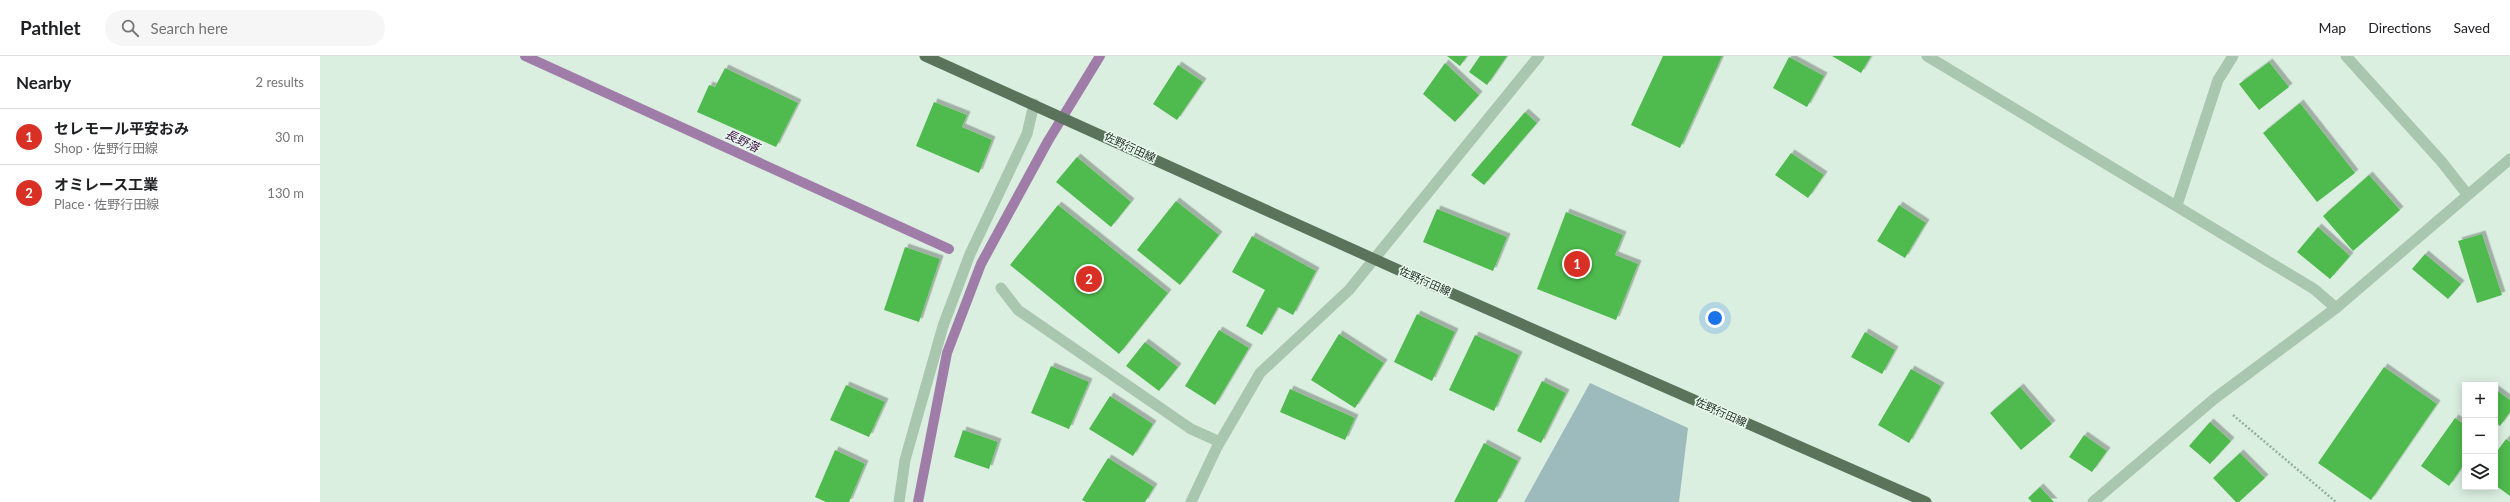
<!DOCTYPE html>
<meta charset="utf-8">
<style>
:root{--surface:#fff;--page:#f6f6f6;--text:#202124;--muted:#757577;--line:#e0e0e0;--accent:#d93025}
body{margin:0;font-family:Lato,"Noto Sans JP",sans-serif;background:var(--page);color:var(--text)}
.controls{position:absolute;right:12px;bottom:12px;display:grid;overflow:hidden;border-radius:0px;box-shadow:0 2px 10px #0003}
.controls button{width:36px;height:36px;display:grid;place-items:center;padding:0;border:0;border-bottom:1px solid var(--line);background:var(--surface);color:var(--text);font:20px sans-serif}
.you{position:absolute;left:1395px;top:262px;width:14px;height:14px;margin:-10px;border:3px solid #fff;border-radius:50%;background:#1a73e8;box-shadow:0 0 0 6px #1a73e833}
.badge{display:grid;place-items:center;width:26px;height:26px;border-radius:50%;background:var(--accent);color:#fff;font-size:13px;font-weight:700}
.pin{position:absolute;translate:-50% -50%;border:2px solid #fff;box-shadow:0 1px 4px #0006}
.list{margin:0;padding:0;list-style:none}
h2{display:flex;justify-content:space-between;align-items:center;height:52px;margin:0;padding:0 16px;font-size:17px}
h2 small{font-size:13px;font-weight:400;color:var(--muted)}
.list li{display:grid;grid-template-columns:26px 1fr auto;gap:12px;align-items:center;box-sizing:border-box;height:56px;padding:0 16px;border-top:1px solid var(--line)}
.list b{display:block;font-size:15px;white-space:nowrap}
.list p{margin:0;font-size:13px;white-space:nowrap;color:var(--muted)}
.list em{font-size:13px;font-style:normal;color:var(--muted)}
.icon{flex:none;width:22px;height:22px;fill:none;stroke:currentColor;stroke-width:2;stroke-linecap:round;stroke-linejoin:round}
.map{position:relative;flex:none;width:2190px;height:446px;overflow:hidden}
header{display:flex;align-items:center;gap:24px;box-sizing:border-box;height:56px;padding:0 20px;background:var(--surface);border-bottom:1px solid var(--line)}
header strong{font-size:19px}
nav{display:flex;gap:22px;margin-inline-start:auto;font-size:14px}
.search{width:280px;height:36px;background:var(--page);display:flex;align-items:center;gap:10px;box-sizing:border-box;padding:0 14px;border-radius:22px;color:var(--muted);font-size:15px}
main{display:flex}
aside{flex:1;background:var(--surface)}
.map>svg:first-child{display:block}
.green{fill:#9dbabd}
.lines{fill:none;stroke-linecap:round;stroke-linejoin:round}
.stream{stroke:#a07da9;stroke-width:10}
.building{fill:#50ba4e;filter:url(#shadow)}
.path{stroke:#93b298;stroke-width:2.5;stroke-dasharray:2 2;stroke-linecap:butt}
.service{stroke:#a9c6ae;stroke-width:11}
.minor{stroke:#a9c6ae;stroke-width:11}
.primary{stroke:#5a745c;stroke-width:11}
.labels{text-anchor:middle;stroke-width:3.5;stroke-linejoin:round;paint-order:stroke}
.street-label{font-size:11px;fill:#283428;stroke:#e7f7ec}
.water-label{font-size:12px;font-style:italic;fill:#482151;stroke:#e7f7ec}
</style>
<header>
<strong>Pathlet</strong>
<div class="search"><svg class="icon" aria-label="search" viewBox="0 0 24 24"><circle cx="10" cy="10" r="6"/><path d="M15 15l6 6"/></svg>Search here</div>
<nav><a>Map</a><a>Directions</a><a>Saved</a></nav>
</header>
<main>
<aside>
<h2>Nearby<small>2 results</small></h2>
<ul class="list">
<li><span class="badge">1</span><div><b>セレモール平安おみ</b><p>Shop · 佐野行田線</p></div><em>30 m</em></li>
<li><span class="badge">2</span><div><b>オミレース工業</b><p>Place · 佐野行田線</p></div><em>130 m</em></li>
</ul>
</aside>
<div class="map">
<svg width="2190" height="446" viewBox="0 0 2190 446">
<defs>
<filter id="shadow"><feDropShadow dx="3.5" dy="-3.5" stdDeviation="0" flood-color="#0004"/></filter>
</defs>
<rect width="100%" height="100%" fill="#dbefe1"/>
<!-- green -->
<path class="green" d="M1270 327 1368 372 1359 446H1204Z"/>
<g class="lines">
<!-- stream -->
<path class="stream" d="M205 0 629 193
M598 446 627 297 661 208 728 85 780 0"/>
</g>
<!-- building -->
<path class="building" d="M1127 0H1147L1140 10Z
M1160 0H1187L1167 29 1149 16Z
M1343 0H1402L1360 92 1311 69Z
M1512 0H1551L1541 17Z
M1469 1 1504 20 1487 51 1453 32Z
M1949 6 1969 31 1939 54 1919 28Z
M1125 7 1159 39 1135 66 1103 38Z
M858 9 883 26 857 64 833 48Z
M405 12 478 47 456 91 377 56 389 29 395 31Z
M614 46 647 59 642 71 672 84 659 117 596 90Z
M1980 47 2035 117 1997 146 1943 77Z
M1205 56 1217 67 1164 129 1151 119Z
M1471 97 1504 119 1488 142 1455 119Z
M757 101 811 146 791 171 736 126Z
M2049 119 2080 154 2033 195 2003 160Z
M856 145 899 179 860 229 817 194Z
M738 149 848 237 799 298 690 209Z
M1579 149 1606 167 1585 202 1557 185Z
M1117 153 1187 181 1173 215 1103 186Z
M1246 156 1303 179 1295 199 1318 208 1296 264 1217 233Z
M1998 171 2030 200 2010 223 1977 196Z
M2162 178 2182 239 2157 247 2138 185Z
M932 180 996 215 973 259 958 251 942 279 926 270 945 234 912 216Z
M585 191 620 203 599 266 564 254Z
M2105 198 2141 228 2128 243 2092 213Z
M1097 258 1135 276 1112 325 1074 306Z
M899 274 929 292 895 349 865 330Z
M1545 276 1575 294 1562 318 1531 301Z
M1019 278 1064 307 1035 352 991 324Z
M1155 279 1199 299 1174 355 1129 334Z
M825 286 858 311 839 335 806 310Z
M731 310 769 326 749 373 711 357Z
M2064 311 2117 348 2051 444 1998 407Z
M1591 313 1621 330 1589 387 1558 369Z
M1222 325 1246 337 1221 387 1197 375Z
M526 329 565 346 549 381 510 364Z
M1700 331 1732 368 1701 394 1670 357Z
M970 333 1035 362 1025 384 960 356Z
M2175 333 2190 344V356L2180 370 2175 366Z
M790 340 833 368 813 400 769 373Z
M2135 362 2145 369V407L2129 430 2101 410Z
M1890 366 1911 385 1890 408 1869 390Z
M643 374 678 386 669 413 634 401Z
M1764 379 1787 395 1772 416 1749 401Z
M2186 383 2190 386V440L2175 429V398Z
M1164 387 1198 405 1177 446H1134Z
M515 394 545 408 529 446H506L495 441Z
M1920 397 1945 422 1919 446H1916L1893 422Z
M788 402 834 431 825 446H766L762 444Z
M1720 431 1734 446H1712L1708 442Z"/>
<g class="lines">
<!-- path -->
<path class="path" d="M1913 359 2016 446"/>
<!-- service -->
<path class="service" d="M1607 0 1994 233 2016 252
M2026 0 2121 105 2147 138
M1857 149 1898 24 1913 0"/>
<!-- minor -->
<path class="minor" d="M681 232 698 254 871 373 900 386
M579 446 585 404 623 270 650 198 707 78 714 48
M871 446 897 391 940 317 1029 234 1219 0
M1773 446 1894 343 2016 252 2190 103"/>
<!-- primary -->
<path class="primary" d="M605 0 1074 212 1606 446"/>
</g>
<g class="labels">
<!-- street labels -->
<g class="street-label">
<text transform="translate(810 91) rotate(25)" y="4">佐野行田線</text>
<text transform="translate(1105 225) rotate(24)" y="4">佐野行田線</text>
<text transform="translate(1401 356) rotate(24)" y="4">佐野行田線</text>
</g>
<!-- water labels -->
<g class="water-label">
<text transform="translate(422 85) rotate(25)" y="4">長野落</text>
</g>
</g>
</svg>
<div class="controls">
<button>+</button>
<button>−</button>
<button><svg class="icon" aria-label="layers" viewBox="0 0 24 24"><path d="M12 4l9 5-9 5-9-5zM3 14l9 5 9-5"/></svg></button>
</div>
<div class="you"></div>
<div class="pin badge" style="left:1257px;top:208px">1</div>
<div class="pin badge" style="left:769px;top:223px">2</div>
</div>
</main>
